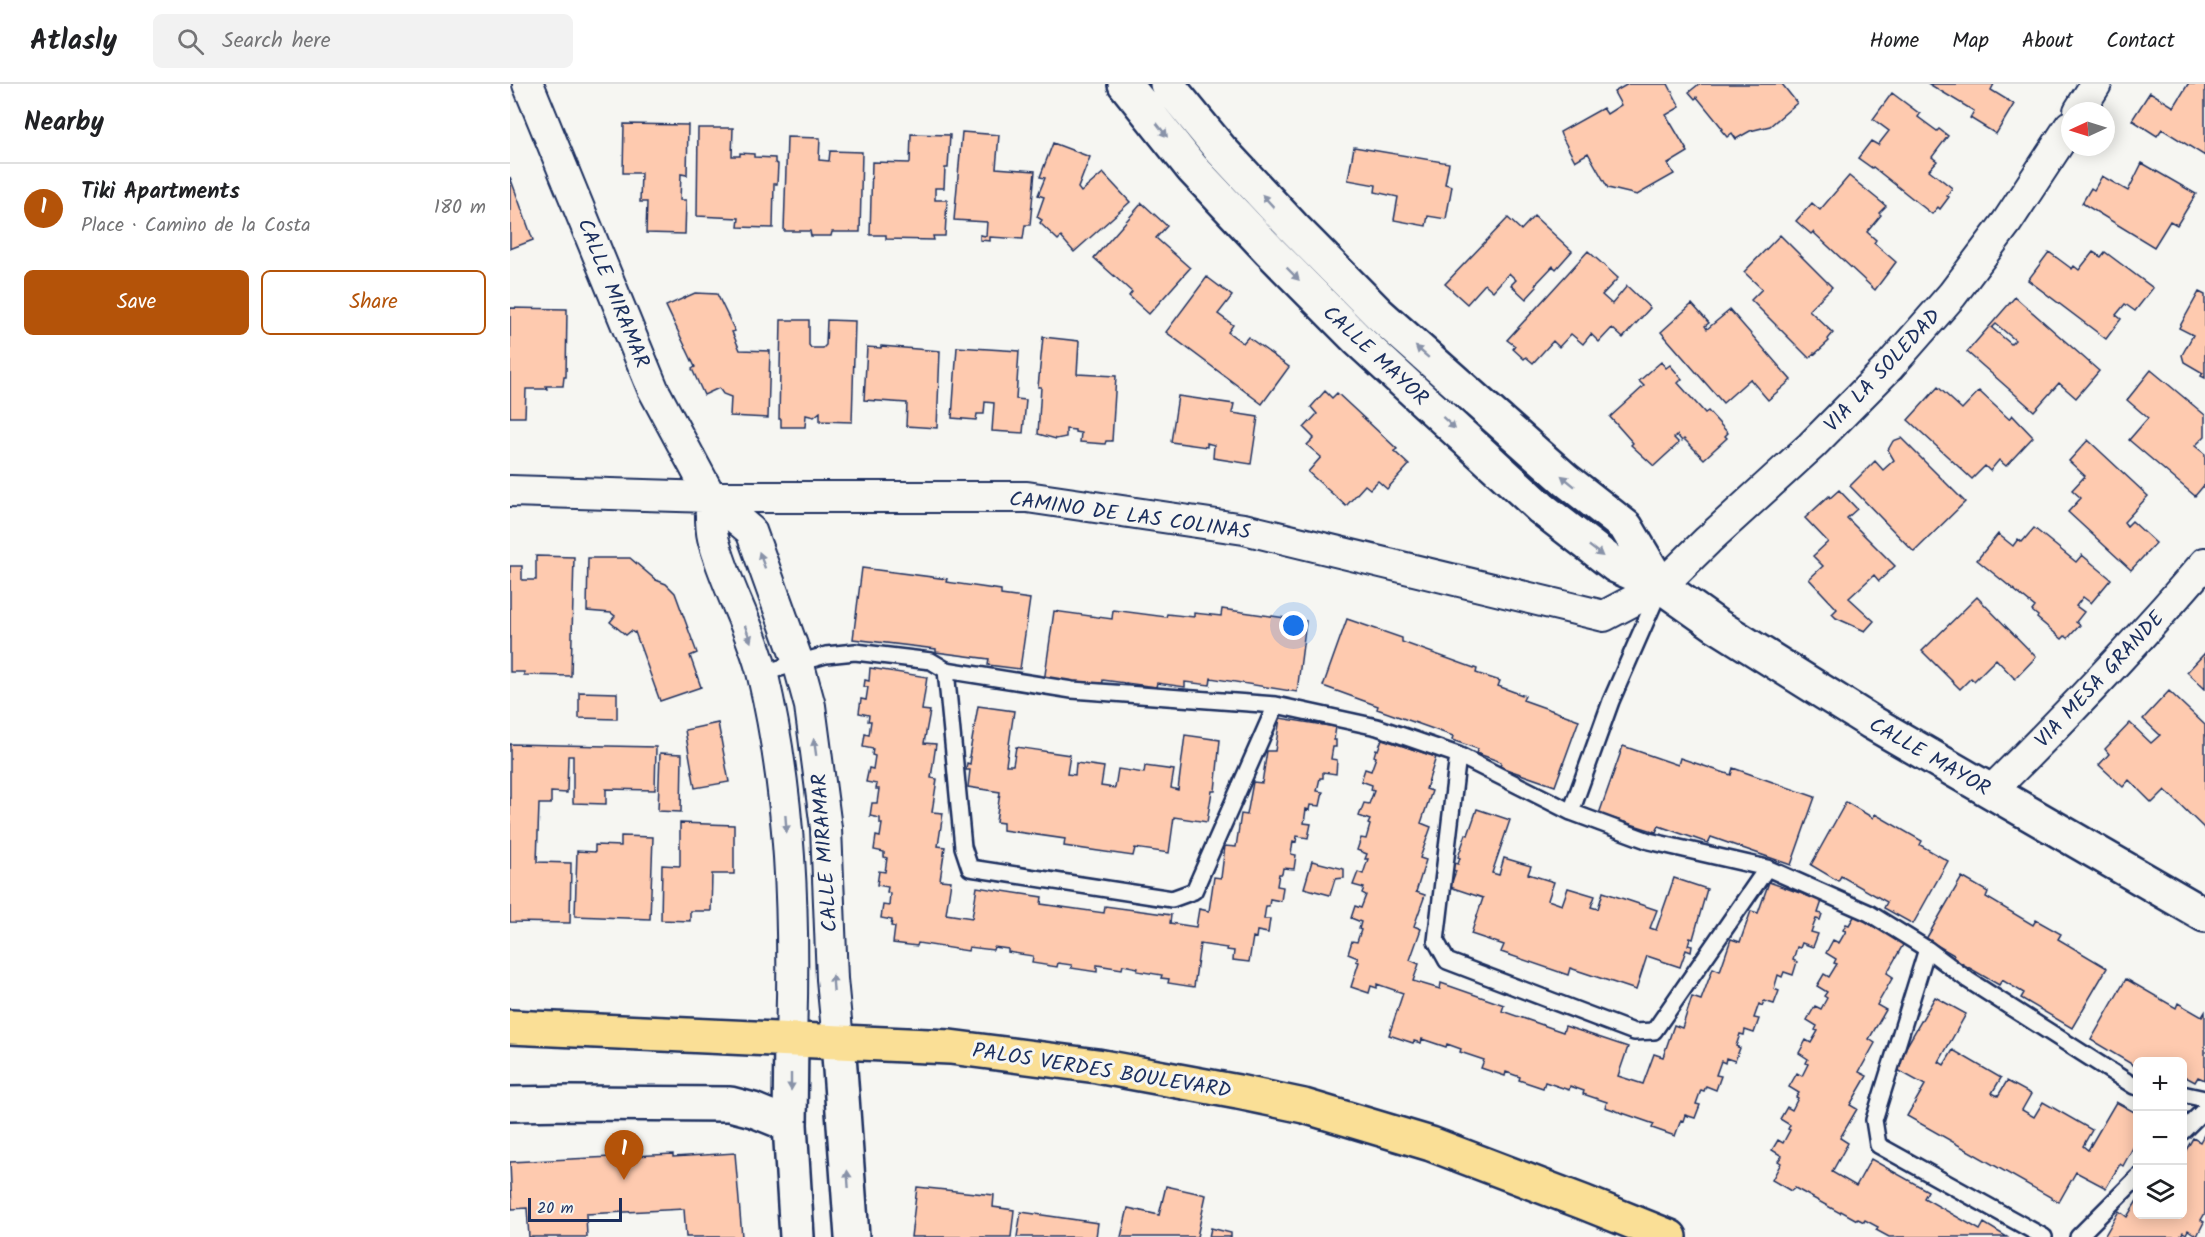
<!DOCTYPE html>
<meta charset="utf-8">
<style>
:root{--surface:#fff;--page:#f2f2f2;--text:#202124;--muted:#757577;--line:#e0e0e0;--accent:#b45309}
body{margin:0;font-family:Kalam,sans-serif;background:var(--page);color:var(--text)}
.controls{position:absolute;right:18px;bottom:18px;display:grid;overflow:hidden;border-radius:9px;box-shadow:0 3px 15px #0003}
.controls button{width:54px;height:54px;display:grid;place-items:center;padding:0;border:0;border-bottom:2px solid var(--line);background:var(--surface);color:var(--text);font:30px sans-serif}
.compass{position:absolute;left:1551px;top:18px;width:54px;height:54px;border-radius:50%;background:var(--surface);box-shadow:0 3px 15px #0003;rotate:266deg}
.scale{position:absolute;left:18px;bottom:15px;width:94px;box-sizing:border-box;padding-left:6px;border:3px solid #1b2f5e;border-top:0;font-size:16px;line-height:21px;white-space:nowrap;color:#1b2f5e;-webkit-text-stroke:4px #f6f6f2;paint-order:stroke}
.you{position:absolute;left:784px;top:542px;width:21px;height:21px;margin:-15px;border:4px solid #fff;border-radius:50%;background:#1a73e8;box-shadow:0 0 0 9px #1a73e833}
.badge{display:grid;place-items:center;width:39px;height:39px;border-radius:50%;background:var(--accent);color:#fff;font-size:20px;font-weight:700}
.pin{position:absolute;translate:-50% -50px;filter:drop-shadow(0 2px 3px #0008)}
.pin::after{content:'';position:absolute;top:32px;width:21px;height:18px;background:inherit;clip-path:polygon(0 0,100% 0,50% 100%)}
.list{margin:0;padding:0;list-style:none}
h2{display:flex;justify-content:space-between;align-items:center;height:78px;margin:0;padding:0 24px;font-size:26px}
h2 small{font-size:20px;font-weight:400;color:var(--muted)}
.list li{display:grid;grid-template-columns:39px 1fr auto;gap:18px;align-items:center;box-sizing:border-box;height:90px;padding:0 24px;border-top:2px solid var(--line)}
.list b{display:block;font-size:22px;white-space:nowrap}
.list p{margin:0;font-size:20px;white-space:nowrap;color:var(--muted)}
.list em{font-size:20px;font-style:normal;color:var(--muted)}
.actions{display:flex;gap:12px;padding:18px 24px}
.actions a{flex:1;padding:14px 0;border:2px solid var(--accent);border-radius:9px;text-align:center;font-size:21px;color:var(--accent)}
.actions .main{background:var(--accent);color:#fff}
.icon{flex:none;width:33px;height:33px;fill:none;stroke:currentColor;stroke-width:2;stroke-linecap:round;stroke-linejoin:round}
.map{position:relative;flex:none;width:1695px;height:1153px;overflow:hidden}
header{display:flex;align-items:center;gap:36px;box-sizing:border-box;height:84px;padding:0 30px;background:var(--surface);border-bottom:2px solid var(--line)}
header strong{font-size:28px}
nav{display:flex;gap:33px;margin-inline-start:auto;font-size:21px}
.search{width:420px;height:54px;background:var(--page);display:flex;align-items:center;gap:15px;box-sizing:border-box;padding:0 21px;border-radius:9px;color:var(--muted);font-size:22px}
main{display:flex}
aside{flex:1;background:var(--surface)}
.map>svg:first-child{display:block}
.building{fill:#fecaaf;stroke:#1b2f5e;stroke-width:1.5;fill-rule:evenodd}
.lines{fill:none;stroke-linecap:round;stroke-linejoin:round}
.lane-casing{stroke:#1b2f5e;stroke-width:20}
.street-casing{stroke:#1b2f5e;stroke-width:34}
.secondary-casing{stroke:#1b2f5e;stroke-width:38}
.primary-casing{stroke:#1b2f5e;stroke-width:38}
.lane{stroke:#f6f6f2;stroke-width:15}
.street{stroke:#f6f6f2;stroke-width:30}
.secondary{stroke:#f6f6f2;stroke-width:33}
.primary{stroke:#fadf96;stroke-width:33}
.oneway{fill:#8892a8}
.labels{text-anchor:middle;stroke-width:6;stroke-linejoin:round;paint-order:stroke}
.street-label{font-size:21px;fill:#1b2f5e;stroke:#f6f6f2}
</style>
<header>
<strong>Atlasly</strong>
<div class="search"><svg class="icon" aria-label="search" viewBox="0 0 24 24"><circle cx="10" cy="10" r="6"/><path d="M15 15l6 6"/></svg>Search here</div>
<nav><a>Home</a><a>Map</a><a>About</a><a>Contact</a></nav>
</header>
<main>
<aside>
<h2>Nearby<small></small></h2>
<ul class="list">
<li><span class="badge">1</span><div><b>Tiki Apartments</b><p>Place · Camino de la Costa</p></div><em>180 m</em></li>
</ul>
<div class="actions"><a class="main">Save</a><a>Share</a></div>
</aside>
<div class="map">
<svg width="1695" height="1153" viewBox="0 0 1695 1153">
<rect width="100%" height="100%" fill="#f6f6f2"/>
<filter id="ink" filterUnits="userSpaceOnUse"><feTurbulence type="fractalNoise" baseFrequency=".0167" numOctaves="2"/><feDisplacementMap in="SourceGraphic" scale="12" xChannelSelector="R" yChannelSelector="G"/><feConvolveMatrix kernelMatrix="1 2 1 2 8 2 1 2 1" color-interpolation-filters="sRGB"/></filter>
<g filter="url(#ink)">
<!-- building -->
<path class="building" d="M1118 0H1158L1170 23 1156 31 1178 68 1158 80 1164 90 1127 111 1098 104 1078 69 1065 77 1051 51 1050 48 1093 24 1097 30 1111 21 1104 8Z
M1189 0H1272L1287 19 1260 42 1240 47 1226 55 1222 49 1217 53 1211 46 1213 45 1187 13 1185 15 1179 8Z
M1419 0H1484L1481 6 1504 20 1486 50 1460 34 1464 27Z
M1678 0H1695V72L1652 45 1647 52 1622 36 1640 8 1664 23Z
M1382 9 1410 30 1408 33 1427 47 1429 45 1438 52 1422 73 1427 77 1419 86 1442 104 1437 112 1439 113 1430 125 1428 123 1422 130 1363 83 1362 84 1348 74 1361 57 1368 61 1379 47 1363 35Z
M114 40 178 41 177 91 171 90 170 116H176L175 150 136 149 137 118H130L131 89H113Z
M188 44H223L222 72H230V69L244 70V73L265 74V79L268 80 267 100H264L263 144 228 143 229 134 187 132Z
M452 48 489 51 486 84 525 87 520 141H515L513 155 480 153V157L470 156V151L476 152 477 138 444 136Z
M401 50 440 51 438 84H435L434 104H425V116H437L435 152H423L424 156 376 155V151H360L362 78 400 79Z
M277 53 310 54 309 76 319 77 320 67 352 68 350 148H322L321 152H301L300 147H274Z
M543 59 580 73 568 104 571 108 593 89 620 118 564 168 551 153 548 156 530 139 532 136 527 133 534 113 528 111 535 94 530 93Z
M844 63 939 79 935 100 942 102 936 135 918 132 916 142 884 136 888 113 865 108 866 101 838 96Z
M1632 79 1686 110 1667 141 1660 137 1644 163 1572 119 1581 104 1584 106 1592 92 1618 107Z
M1339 92 1376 122 1369 129 1371 131 1357 148 1366 156 1364 159 1386 178 1365 206 1303 148 1301 150 1286 137 1302 119 1310 126Z
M0 93 23 156 0 165Z
M632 119 657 142 646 154 680 184 639 230 619 212 622 208 584 174Z
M1024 132 1062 167 1046 185 1043 182 1025 201 1027 203 1016 215 1001 201 1006 196 999 189 983 207 975 200 957 220 935 200 998 134 1011 146Z
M1270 151 1322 203 1299 226 1323 249 1318 255 1319 257 1305 270 1304 269 1299 274 1241 216 1252 205 1234 188Z
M1078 167 1108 194 1092 211 1102 220 1117 202 1140 224 1113 254 1102 244 1089 258 1081 250 1073 260 1061 250 1049 263 1043 257 1023 279 1016 273 1014 275 1003 265 1005 262 997 256Z
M1539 168 1562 185 1564 182 1569 186 1583 168 1591 173 1595 168 1643 204 1625 227 1615 220 1606 231 1611 235 1596 255 1518 196Z
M697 193 722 212 708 230 723 241 718 248 733 259 738 253 779 283 752 320 656 248Z
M1689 208 1695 211V294L1691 292 1693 289 1674 278 1672 271 1683 251 1669 244Z
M185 209 207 210 225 247 222 248 230 266 260 267 258 334 220 332 221 313 213 310 209 304 194 311 182 285 185 283 156 222Z
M1505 213 1589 287 1566 314 1549 299 1524 327 1457 268ZM1486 240 1505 256 1501 260 1482 244Z
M1182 220 1199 239 1195 242 1197 245 1220 226 1281 296 1258 316 1240 295 1213 319 1151 248Z
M0 224 57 225 56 293H54L53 302H36L37 305H16L15 333H0Z
M271 236H299V261L301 264H313L316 261 317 236 345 237 342 338 310 337V328L304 333 296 331 295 343H271V335H269Z
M533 253 569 257 567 290 606 292 602 357H596L595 360 570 358 571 349 565 348V346L556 345V353L546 355 528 350 531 303H528Z
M371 262 430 267 427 344 396 342 397 319 354 316 357 263 371 264Z
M447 263 509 267 506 315 516 316 513 349 482 347 484 319 475 318 474 330H467L466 336 442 334Z
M1151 278 1156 284 1160 281 1172 295 1168 299 1195 329 1198 327 1218 349 1215 352 1217 354 1194 375 1174 355 1172 357 1167 351 1164 354 1169 359 1144 382 1121 361 1123 359 1100 333 1134 302 1129 297Z
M1641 286 1695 331V352L1685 362 1695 370V400L1685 412 1619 356 1638 334 1617 316Z
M1428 303 1452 325 1469 307 1499 335 1502 331 1523 353 1496 382 1489 376 1480 387 1475 382 1462 395 1398 336Z
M815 307 822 314 827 309 887 365 884 367 899 381 877 405 868 397 860 405 855 401 836 422 798 388 811 373 797 361 804 354 794 344 807 330 801 323Z
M668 312 724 320 722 329 748 333 741 380 703 374 704 361 697 359V363L661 358Z
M1391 354 1455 418 1404 468 1340 402 1365 377 1373 386 1384 376 1378 366 1383 357Z
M1578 356 1638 412 1614 438 1617 442 1622 437 1646 459 1621 486 1558 428 1571 414 1562 406 1575 392 1559 377Z
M1329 406 1347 425 1337 434 1385 482 1369 497 1364 491 1339 514 1364 537 1355 547 1326 534 1322 530 1327 525 1299 495 1313 482 1303 472 1318 458 1295 434 1319 412 1320 414Z
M1524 444 1566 478 1572 471 1601 495 1581 519 1573 513 1566 522 1574 528 1566 538 1570 541 1558 554 1555 552 1552 555 1527 534 1528 532 1522 527 1525 523 1467 476 1488 450 1503 462 1508 455 1512 458Z
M26 472 64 473 61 592 14 591V588H0V482H12V496H26Z
M78 474H120L146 496 156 500 165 509 187 569 180 572 191 603 150 617 125 548 124 549 121 547 116 551 100 538 105 532 101 529 77 527Z
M352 484 437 495 436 498 491 506V511L520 515 510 585 478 581 479 575 426 568V565L343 555Z
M1467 513 1526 573 1505 595 1486 575 1464 597 1461 594 1450 605 1412 567Z
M712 525 796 537 787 608 701 594 700 601 675 598V603L647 599 646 603 593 596 592 604 534 598 544 527 602 535 603 526 656 533 657 530 684 533V529L711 532Z
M837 535 892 554V558L967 585 966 589 990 597 988 602 1015 612 1013 616 1069 636 1045 702 990 683 991 678 966 669 968 665 942 656 943 652 867 625 868 622 813 602Z
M1695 569V605L1677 588Z
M360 584 417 593 412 626 420 627 414 659 426 660 421 694 427 695 422 728 433 729 428 762 435 763 430 796 441 797 436 830 462 834 467 803 532 813 531 820 594 829 595 822 661 831 660 839 686 843 689 825 699 827 704 793 711 794 715 762 726 763 731 730 737 731 743 698 752 699 757 667H765L770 634 826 643 824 656H826V663H823L821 675 827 676 826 690 813 688V694H810L807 707 813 708 810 722 800 721 799 726 796 725 794 739 801 740 798 754 787 752 786 758 783 757 781 770 786 771 784 785 773 784 772 790H769L767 802 773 803 771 817 760 815 759 822H756L754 835H760L758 849 747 847 746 854 743 853 739 878 723 876 724 867 716 866 717 864 690 860 684 903 658 899 659 895 651 894 652 891 627 887 628 884 613 881 612 885 587 881V888L561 884 562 881 548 879 547 883 522 879 523 872 498 868V865L484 863 483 866 459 863 458 867 408 859 407 862 383 859 385 843 381 842 382 836 371 834 373 821 379 822 380 809 377 808 378 803 367 801 369 787 375 788 377 774 374 773V768L364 766 366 752 370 753 372 740H370V734L360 732 362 719H367L369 705H366L367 700 356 698 359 684 363 685 365 672 362 671 363 665 353 663 355 650 359 651 361 637H358L359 631 349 629 351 615 356 616 358 603H354L355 596 359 597Z
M1659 607 1695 641V745L1655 706 1642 719 1619 696 1613 703 1589 681 1599 670 1595 665 1620 639 1641 659 1650 651 1633 635Z
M69 608 107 609V635L69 634Z
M468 622 504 627 496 681H503L506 663 560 671 557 690 565 691 566 679 594 683 591 702 605 704 608 685 634 689 635 682 664 686 661 704 668 706 675 651 710 656 705 707H702L697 738 664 733 659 769 625 764 623 772 554 762 555 755 493 746V739L486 738 490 708 458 703 460 686H456L457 679 460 680 461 673H459Z
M208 639 219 698 185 704 175 646Z
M872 655 926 673 916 705 922 707 911 739 921 743 910 774 916 776 906 808 915 811 904 842 911 845 900 876 909 880 903 897 930 905 931 899 994 921 992 927 1053 948 1055 942 1118 963 1108 992 1133 1000 1144 970 1153 973 1164 941 1172 944 1182 913 1191 916 1203 884 1210 887 1221 855 1230 858 1241 827 1248 829 1259 798 1312 817 1308 829 1312 830 1310 836 1306 835 1301 848 1308 850 1303 863 1292 859 1290 864 1287 863 1283 876 1287 878 1283 891 1274 888 1272 893 1268 891 1264 905 1269 907 1264 920 1254 917 1252 922 1249 920 1244 934 1249 935 1244 949 1235 946 1234 951 1230 950 1226 962 1230 964 1225 977 1216 974 1215 979 1211 977 1206 991 1211 992 1206 1006 1196 1002 1194 1007 1191 1006 1186 1020 1190 1021 1185 1034 1175 1031 1173 1037 1171 1036 1165 1052 1142 1044 1144 1040 1095 1023 1097 1018 1073 1010 1074 1007 1060 1002 1059 1006 1035 998 1033 1004 1009 996 1010 993 996 988 995 992 971 984 974 976 950 968 951 965 937 960 936 963 912 955 911 959 904 957 903 959 879 951 893 909 867 900V904L861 902 859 909 841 903 849 878 846 877 848 874 838 870 842 857 847 858 851 846 849 845 851 838 841 834 845 822 851 824 856 811 852 809 854 804 843 801 848 788 853 790 858 775H855L857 770 847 766 851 754 856 755 860 741 858 740 860 736 849 732 854 719 859 720 864 707 861 706 862 701 851 697 855 685 861 687 866 673 864 672 866 665 868 666Z
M0 660 146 663 145 706 96 705V720L63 719V672H58L57 709 41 708V720H29L27 778 61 779 60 839 0 838Z
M1113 662 1168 681 1170 674 1221 691 1223 684 1305 713 1281 781 1201 753 1198 759 1149 742 1146 748 1089 730Z
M150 669 172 670 171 728 148 727Z
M1336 718 1363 734 1365 730 1412 757 1410 761 1438 777 1403 840 1374 824 1377 818 1331 792 1328 797 1301 781Z
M967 725 1000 736 982 789 989 791 994 774 1021 782 1018 790 1044 798 1038 816 1052 821 1058 804 1085 812 1081 823 1088 825 1093 808 1147 826 1140 844 1146 846 1164 794 1197 805 1183 855 1180 854 1178 861 1182 862 1181 868 1176 866 1170 883 1137 872 1126 906 1060 884 1058 891 991 868 994 861 961 850 973 814 940 803 946 787 942 786 944 779 948 780 950 774 948 773 956 750 958 751Z
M170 739 224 741V790H202L201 827H180V837L151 836 152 781 170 782Z
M111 752 143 753 140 835 65 832 67 767 85 768V761L111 762Z
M802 777 834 785V794L825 795 820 811 794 804Z
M1452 793 1478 808 1476 813 1523 841 1526 836 1551 850 1548 855 1597 884 1562 944 1511 914 1514 909 1492 896 1489 901 1442 874 1444 871 1416 855Z
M1345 831 1394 859 1377 889 1383 893 1367 921 1376 926 1359 955 1365 959 1349 988 1357 992 1340 1021 1347 1025 1330 1054 1338 1059 1322 1088 1346 1102 1361 1075 1418 1107 1414 1114 1470 1146 1474 1139 1497 1153H1379L1366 1146 1368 1143 1355 1136 1354 1138 1348 1135 1347 1136 1331 1127 1330 1129 1285 1104 1281 1107 1262 1096 1271 1079 1268 1077 1272 1072 1262 1066 1268 1056 1273 1059 1280 1046 1278 1045 1280 1041 1270 1035 1277 1023 1282 1026 1288 1014 1286 1013 1289 1009 1279 1003 1287 989 1292 992 1298 980 1296 979 1298 975 1289 969 1296 956 1301 959 1308 947 1305 946 1307 942 1297 936 1305 922 1311 925 1317 914 1314 912 1317 908 1307 902 1314 890 1319 893 1327 880 1324 879 1326 875 1316 869 1323 856 1329 859 1336 847 1333 846 1336 840 1339 841Z
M1616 895 1666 924 1668 919 1692 933 1695 928V996L1688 993 1685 998 1672 991V978H1628V984L1581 956Z
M1425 913 1456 930 1429 978 1434 981 1443 966 1491 994 1482 1009 1488 1012 1497 997 1521 1010 1512 1026 1524 1033 1533 1018 1582 1046 1573 1062 1578 1066 1606 1018 1628 1030V1050L1623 1058 1625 1060 1613 1082 1610 1080 1596 1104 1566 1088 1549 1118 1397 1032 1415 1001 1384 984Z
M1695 1049V1129L1691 1136 1694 1138 1687 1152 1678 1146 1676 1150 1673 1148 1670 1153H1594L1609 1127 1617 1133 1628 1115V1130H1672V1073L1683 1054 1690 1058Z
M225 1069 232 1153H176L174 1125 76 1130 77 1153H19L17 1124 2 1125 0 1078 163 1070V1073Z
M656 1102 696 1111 687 1153H611L618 1124 649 1131Z
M407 1103 484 1111 483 1123 504 1126 501 1153H401Z
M511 1128 588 1139 586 1153H507Z
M701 1144 721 1149V1153H699Z"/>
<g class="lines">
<defs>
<path id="lane" d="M436 586 453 763 460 784 662 815 684 807 766 621
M253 589 316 571 345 568 421 577 436 586 562 606 766 621 867 643 948 671 1061 728 1139 757 1257 784 1359 829 1417 865 1458 896 1624 1002 1628 1003
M948 671 926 857 937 877 1124 948 1144 947 1257 784
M1061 728 1101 617 1150 505
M1417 865 1364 1036 1368 1061 1534 1153
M1672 1010 1695 1015
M1672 1048 1695 1025
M1568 1153 1628 1093"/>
<path id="street" d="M18 0 143 305 201 413 241 447 288 578 300 622 316 744 322 895 328 957
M1569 27 1586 0
M0 407 201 413H517L734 445 1094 532 1151 502 1198 456 1301 362 1378 284 1442 211 1497 138 1560 42
M201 413C201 427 200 442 203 454 215 501 242 545 253 592 281 711 285 834 281 955
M1481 707C1555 634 1627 558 1695 479"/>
<path id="secondary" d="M615 0 682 84 760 167 847 255 1031 424 1106 482 1151 502 1206 541 1361 638 1695 831
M657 0 711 66 783 143 869 230 1056 396 1116 443 1151 502
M281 955 280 1041 287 1153
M328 957 342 1153
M0 1020 60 1019 220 1020 243 1026 280 1041"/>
<path id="primary" d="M0 943 440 963 587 982 728 1008 794 1022 921 1060 1073 1118 1160 1153"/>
</defs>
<!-- lane casing -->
<use href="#lane" class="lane-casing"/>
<!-- street casing -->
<use href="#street" class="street-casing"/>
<!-- secondary casing -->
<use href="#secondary" class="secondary-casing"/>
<!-- primary casing -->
<use href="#primary" class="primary-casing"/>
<!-- lane -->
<use href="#lane" class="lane"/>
<!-- street -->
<use href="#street" class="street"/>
<!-- secondary -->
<use href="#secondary" class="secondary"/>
<!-- primary -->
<use href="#primary" class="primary"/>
</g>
<!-- one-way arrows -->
<defs><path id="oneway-solid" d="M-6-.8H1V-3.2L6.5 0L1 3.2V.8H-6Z" transform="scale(1.5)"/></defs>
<g class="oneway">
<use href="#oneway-solid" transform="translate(652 46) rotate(52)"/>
<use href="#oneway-solid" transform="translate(758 117) rotate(-133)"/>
<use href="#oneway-solid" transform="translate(783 190) rotate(45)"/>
<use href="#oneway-solid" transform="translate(912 268) rotate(-139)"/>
<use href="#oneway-solid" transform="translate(939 339) rotate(43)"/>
<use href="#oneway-solid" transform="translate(1058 397) rotate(-141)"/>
<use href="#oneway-solid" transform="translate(1086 467) rotate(38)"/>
<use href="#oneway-solid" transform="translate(252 476) rotate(-110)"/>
<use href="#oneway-solid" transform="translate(238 550) rotate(70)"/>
<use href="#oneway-solid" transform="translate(305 663) rotate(-98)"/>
<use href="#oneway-solid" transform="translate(276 740) rotate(86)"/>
<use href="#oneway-solid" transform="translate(323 899) rotate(-94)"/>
<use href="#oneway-solid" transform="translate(281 998) rotate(90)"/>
<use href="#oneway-solid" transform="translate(338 1095) rotate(-94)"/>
</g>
</g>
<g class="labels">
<!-- street labels -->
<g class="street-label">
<text transform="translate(104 209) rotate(68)" y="7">CALLE MIRAMAR</text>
<text transform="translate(866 271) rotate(43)" y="7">CALLE MAYOR</text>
<text transform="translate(1372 286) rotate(-47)" y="7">VIA LA SOLEDAD</text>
<text transform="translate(620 431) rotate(8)" y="7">CAMINO DE LAS COLINAS</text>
<text transform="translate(1589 595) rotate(-47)" y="7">VIA MESA GRANDE</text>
<text transform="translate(1420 672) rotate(30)" y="7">CALLE MAYOR</text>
<text transform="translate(314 769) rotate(-94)" y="7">CALLE MIRAMAR</text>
<text transform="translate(592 986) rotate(9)" y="7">PALOS VERDES BOULEVARD</text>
</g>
</g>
</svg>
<div class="controls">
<button>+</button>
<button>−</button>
<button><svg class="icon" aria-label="layers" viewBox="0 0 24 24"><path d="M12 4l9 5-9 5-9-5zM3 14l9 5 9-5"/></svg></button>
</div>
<svg class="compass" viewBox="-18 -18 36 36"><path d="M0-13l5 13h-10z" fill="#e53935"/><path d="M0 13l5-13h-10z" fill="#757577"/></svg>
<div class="scale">20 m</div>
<div class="you"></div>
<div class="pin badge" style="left:114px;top:1096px">1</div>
</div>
</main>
